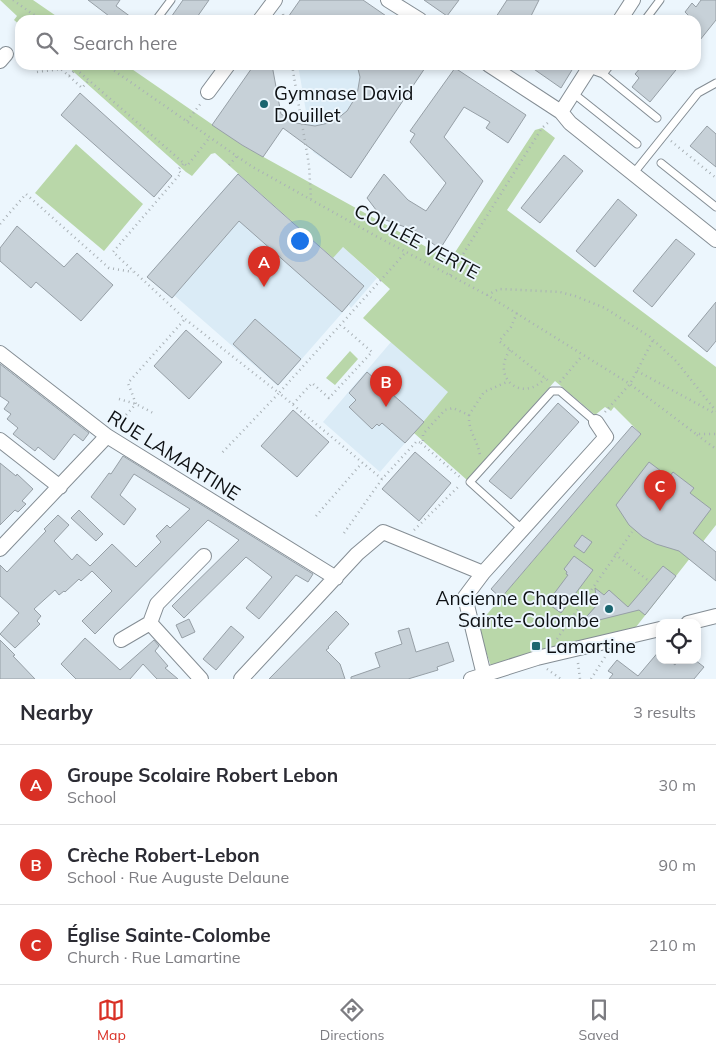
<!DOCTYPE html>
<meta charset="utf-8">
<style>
:root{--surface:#fff;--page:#f7f7f7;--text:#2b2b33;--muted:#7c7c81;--line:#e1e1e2;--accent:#d93025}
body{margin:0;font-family:Mulish,sans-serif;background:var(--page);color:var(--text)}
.controls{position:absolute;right:15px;bottom:15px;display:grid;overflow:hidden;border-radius:10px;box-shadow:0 2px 8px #0003}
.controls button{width:45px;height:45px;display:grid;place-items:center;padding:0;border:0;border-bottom:1px solid var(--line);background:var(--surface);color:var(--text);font:25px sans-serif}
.you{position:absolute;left:299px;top:240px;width:18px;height:18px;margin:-12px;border:4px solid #fff;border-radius:50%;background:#1a73e8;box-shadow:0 0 0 8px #1a73e833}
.badge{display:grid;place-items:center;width:32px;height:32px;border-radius:50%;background:var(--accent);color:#fff;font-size:16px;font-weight:700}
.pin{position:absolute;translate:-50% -41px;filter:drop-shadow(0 1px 2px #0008)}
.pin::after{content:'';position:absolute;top:26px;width:18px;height:15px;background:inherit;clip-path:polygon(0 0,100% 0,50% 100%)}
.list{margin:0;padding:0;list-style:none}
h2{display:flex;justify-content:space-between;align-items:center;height:65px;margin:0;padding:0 20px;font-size:21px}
h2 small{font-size:16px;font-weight:400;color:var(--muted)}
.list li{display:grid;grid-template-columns:32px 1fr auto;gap:15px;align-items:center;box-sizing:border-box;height:80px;padding:0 20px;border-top:1px solid var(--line)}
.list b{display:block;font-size:19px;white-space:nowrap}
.list p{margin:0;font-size:16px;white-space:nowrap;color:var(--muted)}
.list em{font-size:16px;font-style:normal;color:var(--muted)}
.icon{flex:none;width:28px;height:28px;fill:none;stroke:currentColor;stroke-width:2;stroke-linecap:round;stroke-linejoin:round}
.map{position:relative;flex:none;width:716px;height:679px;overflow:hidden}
.search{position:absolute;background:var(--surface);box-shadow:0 2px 8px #0003;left:15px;right:15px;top:15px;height:55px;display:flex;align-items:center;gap:12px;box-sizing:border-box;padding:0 18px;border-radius:15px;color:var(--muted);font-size:19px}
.sheet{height:305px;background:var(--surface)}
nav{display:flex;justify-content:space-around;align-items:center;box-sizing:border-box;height:70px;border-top:1px solid var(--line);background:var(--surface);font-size:14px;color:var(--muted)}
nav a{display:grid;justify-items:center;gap:2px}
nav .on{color:var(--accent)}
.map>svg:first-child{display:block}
.built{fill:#daebf6}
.green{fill:#b9d7a9}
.building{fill:#c7d1d8;stroke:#969fa6}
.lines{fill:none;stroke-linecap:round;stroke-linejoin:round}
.lane-casing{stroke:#848d94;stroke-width:9}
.street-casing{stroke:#848d94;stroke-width:16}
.path{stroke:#a9b1b6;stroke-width:2.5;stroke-dasharray:1 4;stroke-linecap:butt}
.lane{stroke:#fff;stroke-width:7}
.street{stroke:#fff;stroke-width:14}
.poi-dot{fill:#19656f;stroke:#ecf6fd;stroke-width:2}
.labels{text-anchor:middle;stroke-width:4;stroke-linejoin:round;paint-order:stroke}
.poi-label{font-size:19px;fill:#0d1013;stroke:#ecf6fd;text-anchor:start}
.street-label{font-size:19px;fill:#0d1013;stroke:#ecf6fd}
</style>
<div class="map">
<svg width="716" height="679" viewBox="0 0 716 679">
<rect width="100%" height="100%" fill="#ecf6fd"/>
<!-- built -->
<path class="built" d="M298 65H427L351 178 313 152Z
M238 173 333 257 343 247 377 278 351 308 349 305 278 386 175 296 172 299 147 277Z
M391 342 449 392 380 472 323 422Z"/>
<!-- green -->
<path class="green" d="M0 0H33L62 20H20V25L14 20 17 16Z
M66 65H126L242 145 450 260 535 130 542 128 555 138 507 210 716 367V525L636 627 575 642 491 666 477 626 641 434 614 407 611 411 605 407 595 415 555 381 467 480 414 433 448 392 363 318 390 289 343 247 333 258 215 153 211 154 192 176 186 172Z
M76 144 143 204 104 251 35 193Z
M350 351 358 359 335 385 326 378Z"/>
<!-- building -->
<path class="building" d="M88 0H120L116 6 135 20H106L109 16Z
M183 0H209L195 20H169Z
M300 0H363L392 20H286Z
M424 0H459L447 16Z
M507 0H539L529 20H494Z
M701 0H716V20L696 45V20H693L685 12 692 3 696 7Z
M254 65H272L281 114 296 123 315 126 333 122 347 111 357 95 360 77 357 65H427L351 178 283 128 263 157 242 145 212 125Z
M528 65H575L561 88Z
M649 65H680L650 102 632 87 639 78 635 74 642 66 646 69Z
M455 68 526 115 508 143 486 128 490 122 464 107 444 137 483 181 440 249 416 231 383 219 367 198 384 174 408 200 426 211 446 183 410 142 415 134 410 131Z
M80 93 172 176 154 197 61 115Z
M707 126 716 134V167L690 146Z
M564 155 583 171 540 223 521 208Z
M238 174 364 286 342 312 239 221 172 298 147 277Z
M618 199 637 215 595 267 576 251Z
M17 226 64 267 77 253 113 285 81 321 36 282 31 288 0 261V248Z
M676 239 695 254 652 307 633 291Z
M716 302V341L707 352 688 336Z
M255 319 301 359 278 385 233 344Z
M186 330 222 362 189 399 154 366Z
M0 364 89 433 83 441 74 434 54 460 38 447 35 451 13 434 18 428 7 419 11 414 4 409 9 402 0 396Z
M367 372 424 422 405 443 382 423 379 426 377 424 372 429 349 407 356 400 349 393Z
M558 403 579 422 511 499 489 481Z
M293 410 329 442 297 477 261 446Z
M632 426 641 434 501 598 491 589Z
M415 452 451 483 419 521 382 489Z
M123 456 313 574 308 582 296 575 259 619 246 608 272 577 246 557 184 618 172 606 239 540 208 520 95 634 82 621 112 591 92 571 81 581 79 579 65 592 64 591 59 595 55 590 34 609 41 616 37 621 40 624 15 648 0 634 19 613 0 596V565L7 572 46 531 44 529 58 515 69 525 54 541 72 560 77 554 90 566 112 544 136 567 161 542 156 536 167 525 170 528 190 509 134 474 120 495 136 509 124 525 91 497 109 473 111 474Z
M649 462 669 477 673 472 694 488 690 493 711 509 693 533 716 552V581L679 551 656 544 643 537 629 525 616 505Z
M0 463 16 476 17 474 33 489 22 501 26 504 18 512 15 510 0 525Z
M79 510 103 534 96 541 71 518Z
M582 535 592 542 584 553 574 546Z
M574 556 593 570 561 613 547 603 568 575 566 574 567 572 564 569Z
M663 566 676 576 645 615 639 610 579 625 597 605 595 588 604 595 609 590 628 607Z
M336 611 349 624 328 647 329 648 326 650 340 664 345 679H269Z
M189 619 195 632 182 638 176 625Z
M231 626 244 637 216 670 203 659Z
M409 628 416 652 448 642 454 661 437 667 438 670 408 679H351V677L380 667 375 653 402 644 398 631Z
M85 638 120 670 154 640 159 646 155 651 168 666 165 668 178 679H157L143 664 130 679H76L61 664Z
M0 640 15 655 13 656 35 679H0Z
M660 650V660H669L675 665 678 660H695L704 667 694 679H609L613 674 608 671 617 660 638 676Z"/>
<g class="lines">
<defs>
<path id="lane" d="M156 20 171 0
M645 20 660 0
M589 69 603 74 657 118
M603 74 610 65
M573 93 637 144
M661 163 716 207
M633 174 698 93 716 83
M523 530 470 482 552 391H560L596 422"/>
<path id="street" d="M388 0 420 20
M260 20 275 0
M620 20 633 0
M0 61 6 54
M489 65 561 112
M591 65 561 112 570 123 716 240
M208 92 228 65
M0 353 107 436 336 578
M0 440 60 487
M0 549 107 436
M150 623 201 679
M688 623 716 616
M121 640 150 623 157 604 204 556
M484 675 465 597 483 573 606 437 596 422
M241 679 357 554 383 532 483 573
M471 679 537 658 660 629"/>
</defs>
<!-- lane casing -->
<use href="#lane" class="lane-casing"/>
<!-- street casing -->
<use href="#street" class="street-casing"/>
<!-- path -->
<path class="path" d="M13 0 41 20
M283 14 284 20
M106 65 251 166 374 235 487 295 630 384 696 434H716
M292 65 309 165 311 199
M76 69 187 166 210 137
M37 72 61 69 69 76 80 65
M69 76 82 88 89 80
M187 121 202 102
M671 141 716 178
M183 164 178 170 181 173 113 252 185 319 279 393 220 455
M229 165 237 156
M0 224 26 194 109 268 133 272
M450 275 542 128 550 121
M487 295 499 289 560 292 575 296 605 308 650 337 676 361 716 411
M517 313 511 327 499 341 550 382
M510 350C490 378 523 404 545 378
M637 371 716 414
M560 382 582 356
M119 399 136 404 155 414
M293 404 312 383 329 398 372 352 341 325
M605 412 630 384 653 340
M469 415C468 432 478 440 480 456
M116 426 136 404 128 383 185 319
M697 435 716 449
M421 443 462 479
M382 479 279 393 406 252
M316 516 362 463
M414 530 460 485
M344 533 382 479 417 441 421 443 423 441V434L445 410 453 408 469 415 484 392 509 381
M615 554 650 582
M557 639 632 532
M578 663 580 679
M547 669 561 679
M591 679 605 657"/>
<!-- lane -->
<use href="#lane" class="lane"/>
<!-- street -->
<use href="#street" class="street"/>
</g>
<!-- markers -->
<g class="poi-dot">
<circle cx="264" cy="104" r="5"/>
<circle cx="609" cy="609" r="5"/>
<rect x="531" y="641" width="10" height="10" rx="2.5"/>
</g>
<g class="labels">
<!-- poi labels -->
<g class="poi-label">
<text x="274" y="100">Gymnase David<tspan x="274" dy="22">Douillet</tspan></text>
<text x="599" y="605" text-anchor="end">Ancienne Chapelle<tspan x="599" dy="22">Sainte-Colombe</tspan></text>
<text x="546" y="653">Lamartine</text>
</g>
<!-- street labels -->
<g class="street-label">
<text transform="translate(417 241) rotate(28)" y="7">COULÉE VERTE</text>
<text transform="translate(174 455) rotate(32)" y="7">RUE LAMARTINE</text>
</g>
</g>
</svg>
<div class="controls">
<button><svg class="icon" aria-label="locate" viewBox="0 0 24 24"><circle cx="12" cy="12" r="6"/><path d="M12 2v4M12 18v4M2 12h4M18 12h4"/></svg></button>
</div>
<div class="you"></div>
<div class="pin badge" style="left:264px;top:287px">A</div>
<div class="pin badge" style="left:386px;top:407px">B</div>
<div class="pin badge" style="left:660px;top:511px">C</div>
<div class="search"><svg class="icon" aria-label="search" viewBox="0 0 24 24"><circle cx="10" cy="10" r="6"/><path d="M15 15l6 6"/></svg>Search here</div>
</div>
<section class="sheet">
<h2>Nearby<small>3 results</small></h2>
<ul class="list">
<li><span class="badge">A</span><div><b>Groupe Scolaire Robert Lebon</b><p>School</p></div><em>30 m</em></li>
<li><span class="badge">B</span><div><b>Crèche Robert-Lebon</b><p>School · Rue Auguste Delaune</p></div><em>90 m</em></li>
<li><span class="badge">C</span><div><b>Église Sainte-Colombe</b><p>Church · Rue Lamartine</p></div><em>210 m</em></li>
</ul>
</section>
<nav>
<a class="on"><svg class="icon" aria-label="map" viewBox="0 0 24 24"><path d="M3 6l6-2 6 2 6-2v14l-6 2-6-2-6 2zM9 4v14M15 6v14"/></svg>Map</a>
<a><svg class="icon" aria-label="directions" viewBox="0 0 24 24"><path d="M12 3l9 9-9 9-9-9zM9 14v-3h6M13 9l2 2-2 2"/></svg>Directions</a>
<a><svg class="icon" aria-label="saved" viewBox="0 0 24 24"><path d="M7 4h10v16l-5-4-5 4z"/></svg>Saved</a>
</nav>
